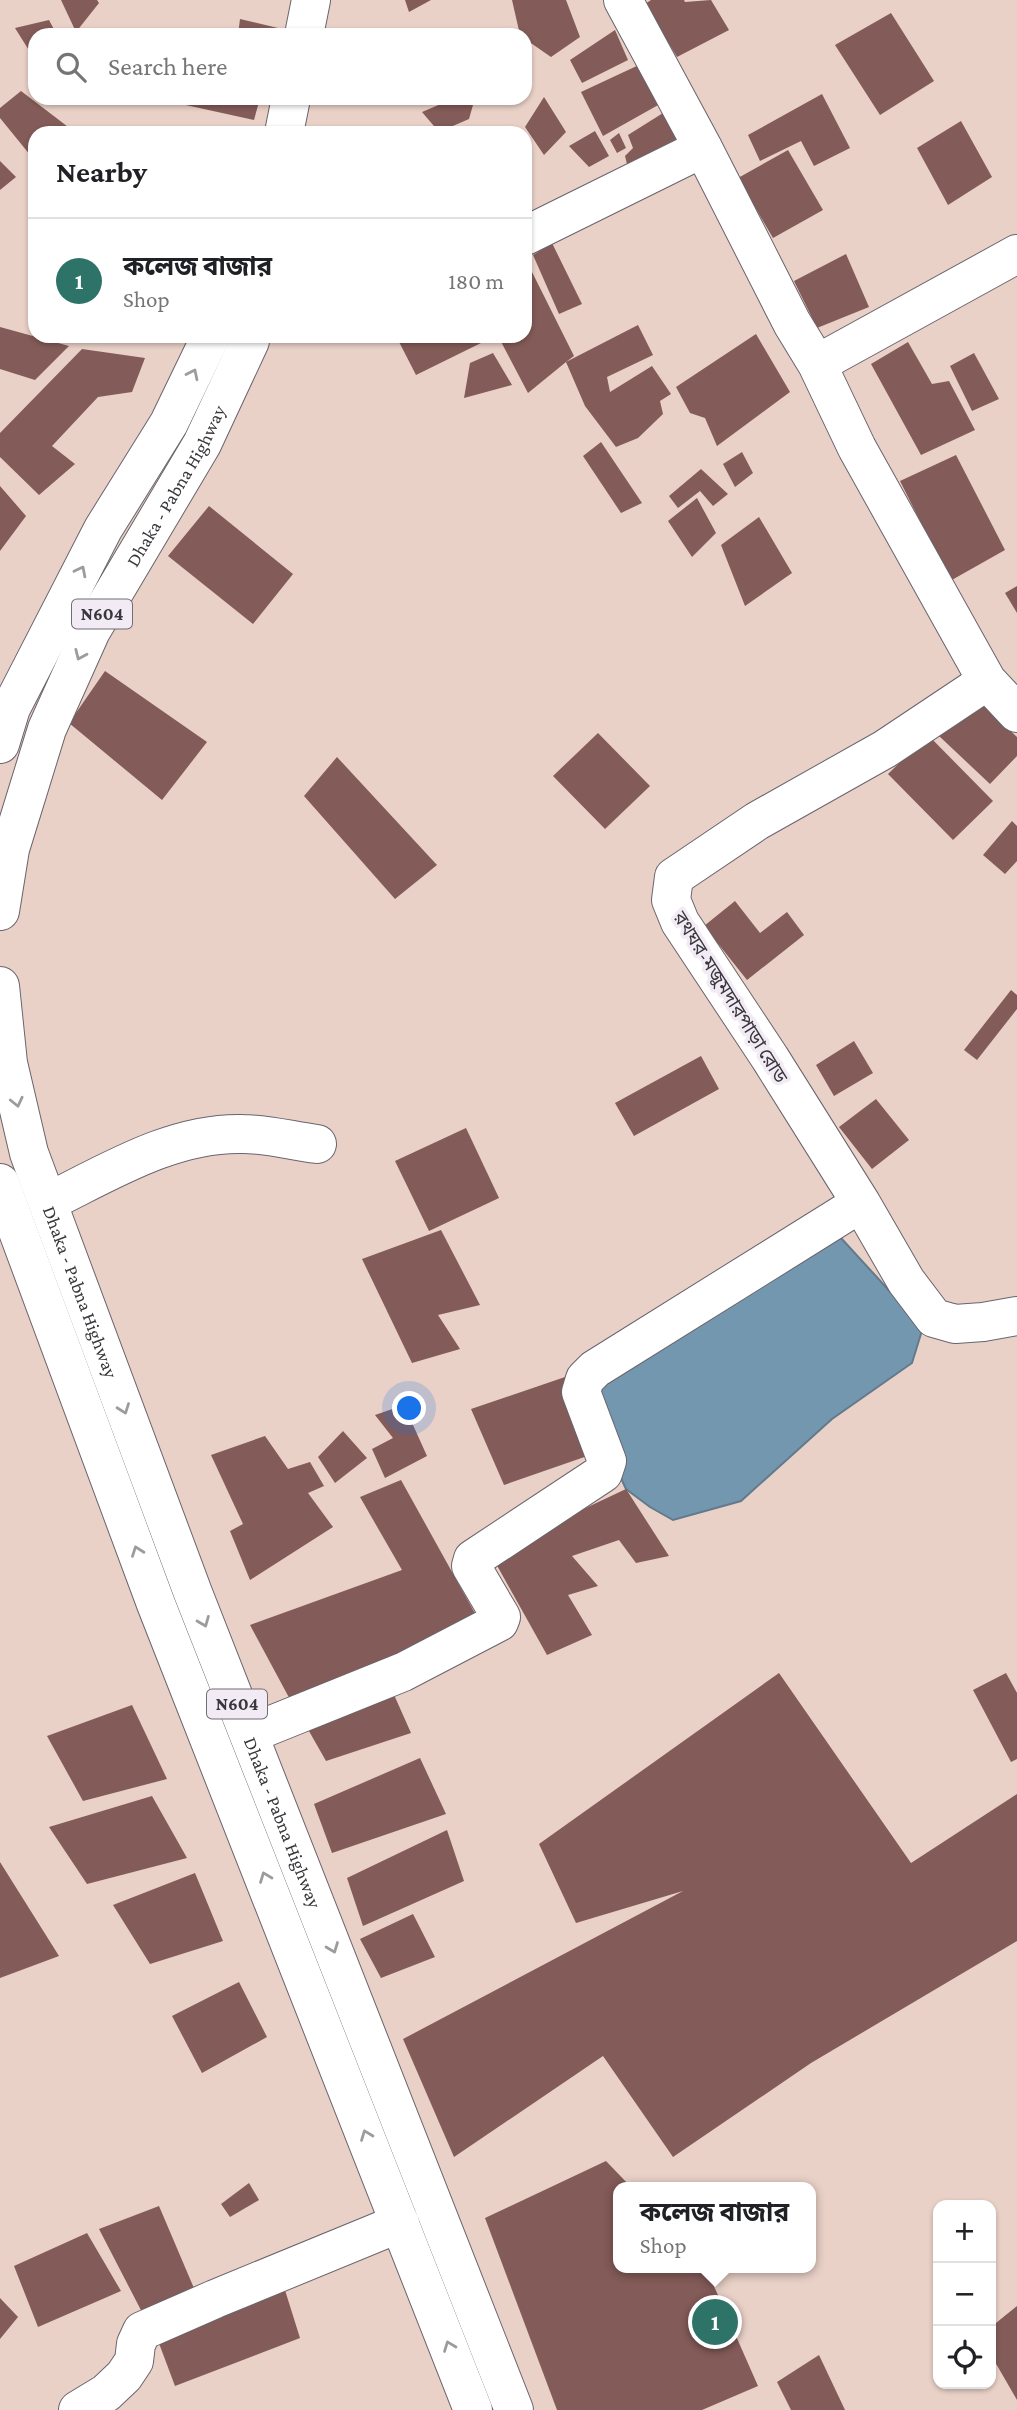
<!DOCTYPE html>
<meta charset="utf-8">
<style>
:root{--surface:#fff;--page:#f6f6f6;--text:#202124;--muted:#757577;--line:#e0e0e0;--accent:#2d7368}
body{margin:0;font-family:"Crimson Pro","Noto Sans Bengali",serif;background:var(--page);color:var(--text)}
.controls{position:absolute;right:21px;bottom:21px;display:grid;overflow:hidden;border-radius:14px;box-shadow:0 2px 5px #0004}
.controls button{width:63px;height:63px;display:grid;place-items:center;padding:0;border:0;border-bottom:2px solid var(--line);background:var(--surface);color:var(--text);font:35px sans-serif}
.you{position:absolute;left:410px;top:1409px;width:24px;height:24px;margin:-18px;border:5px solid #fff;border-radius:50%;background:#1a73e8;box-shadow:0 0 0 10px #1a73e833}
.badge{display:grid;place-items:center;width:46px;height:46px;border-radius:50%;background:var(--accent);color:#fff;font-size:23px;font-weight:700}
.pin{position:absolute;translate:-50% -50%;border:4px solid #fff;box-shadow:0 2px 7px #0006}
.popup{position:absolute;left:613px;top:2182px;width:203px;height:91px;box-sizing:border-box;display:grid;place-content:center;border-radius:14px;background:var(--surface);filter:drop-shadow(0 2px 5px #0005);font-size:23px;white-space:nowrap;color:var(--muted)}
.popup b{font-size:26px;color:var(--text)}
.popup::after{content:'';position:absolute;left:50%;top:100%;margin-left:-14px;border:14px solid transparent;border-top-color:var(--surface)}
.list{margin:0;padding:0;list-style:none}
h2{display:flex;justify-content:space-between;align-items:center;height:91px;margin:0;padding:0 28px;font-size:30px}
h2 small{font-size:23px;font-weight:400;color:var(--muted)}
.list li{display:grid;grid-template-columns:46px 1fr auto;gap:21px;align-items:center;box-sizing:border-box;height:126px;padding:0 28px;border-top:2px solid var(--line)}
.list b{display:block;font-size:26px;white-space:nowrap}
.list p{margin:0;font-size:23px;white-space:nowrap;color:var(--muted)}
.list em{font-size:23px;font-style:normal;color:var(--muted)}
.icon{flex:none;width:38px;height:38px;fill:none;stroke:currentColor;stroke-width:2;stroke-linecap:round;stroke-linejoin:round}
.map{position:relative;flex:none;width:1017px;height:2410px;overflow:hidden}
.search{position:absolute;background:var(--surface);box-shadow:0 2px 5px #0004;left:28px;top:28px;width:504px;height:77px;display:flex;align-items:center;gap:18px;box-sizing:border-box;padding:0 24px;border-radius:21px;color:var(--muted);font-size:26px}
.panel{position:absolute;background:var(--surface);box-shadow:0 2px 5px #0004;left:28px;top:126px;width:504px;height:217px;border-radius:21px}
.map>svg:first-child{display:block}
.commercial{fill:#e9d1c7;fill-rule:evenodd}
.water{fill:#7397af;stroke:#627a8c;stroke-width:2}
.building{fill:#835b58}
.lines{fill:none;stroke-linecap:round;stroke-linejoin:round}
.minor-casing{stroke:#6a646d;stroke-width:40}
.trunk-casing{stroke:#6a646d;stroke-width:40}
.minor{stroke:#fff;stroke-width:38}
.trunk{stroke:#fff;stroke-width:38}
.oneway{stroke:#9c9b9d}
.labels{text-anchor:middle;stroke-width:7;stroke-linejoin:round;paint-order:stroke}
.shield{fill:#f2ebf6;stroke:#706d73;stroke-width:2}
.shield-label{font-size:18px;font-weight:bold;fill:#39373b}
.street-label{font-size:19px;fill:#39373b;stroke:#f2ebf6}
</style>
<div class="map">
<svg width="1017" height="2410" viewBox="0 0 1017 2410">
<rect width="100%" height="100%" fill="#e5dee9"/>
<!-- commercial -->
<path class="commercial" d="M0 0H1017V2410H0ZM35 35H525V98H35ZM35 133H525V336H35ZM619 2187H811V2268H619ZM938 2205H991V2384H938Z"/>
<!-- water -->
<path class="water" d="M841 1238 895 1297 924 1324 912 1363 832 1419 741 1501 673 1520 650 1507 626 1489 599 1431 594 1393 614 1365Z"/>
<!-- building -->
<path class="building" d="M61 0H97L99 3 76 32Z
M405 0H431L409 12Z
M512 0H566L580 37 551 57 525 39V35H520Z
M651 0H684L685 2 711 0 729 30 677 57 645 4Z
M891 13 934 81 880 115 835 45Z
M240 19 278 28 276 35H238Z
M49 20 57 35H35V60L15 28Z
M615 30 628 60 582 83 570 60Z
M641 64 660 104 603 136 581 92Z
M21 91 76 133H35V161L0 118V108Z
M822 94 850 148 814 166 801 141 760 161 748 135Z
M544 97 566 132 544 155 525 127Z
M173 98H260L254 120 172 102Z
M455 98H475L469 119 439 132 422 112Z
M663 113 677 139 627 164 625 156 633 148 628 135Z
M961 121 992 177 948 205 917 148Z
M595 131 609 156 589 167 569 146Z
M619 133 626 148 617 153 610 140Z
M788 150 823 210 773 238 738 178Z
M0 161 16 177 0 190Z
M552 243 582 304 559 314 533 255Z
M846 254 869 307 817 328 794 281Z
M525 258 574 356 566 362 638 325 653 355 607 377 610 392 652 366 671 394 660 401 663 414 638 438 616 447 585 406 566 362 528 393 498 336H525Z
M0 327 69 346 35 380 0 369Z
M756 334 790 392 717 446 705 418 690 413 676 387Z
M396 336H478L481 343 416 375Z
M908 342 932 384 949 381 975 430 921 455 871 364Z
M82 349 145 358 132 392 98 397 52 446 75 464 39 495 0 457V433Z
M493 353 512 385 464 398 470 363Z
M974 353 999 399 972 411 950 366Z
M601 442 642 503 621 513 583 456Z
M742 452 753 473 735 487 723 464Z
M956 455 1005 550 950 581 900 481Z
M701 469 728 494 713 506 700 491 678 508 669 496Z
M0 486 26 516 0 551Z
M697 498 716 533 692 557 668 521Z
M209 506 293 574 253 624 168 556Z
M759 517 792 573 745 606 721 545Z
M1017 586V613L1005 593Z
M105 671 207 742 162 800 69 723Z
M973 696 1017 737V756L990 784 938 735Z
M598 733 650 786 605 829 553 776Z
M928 735 993 801 953 840 888 774Z
M337 757 437 865 395 899 304 796Z
M1012 821 1017 826V861L1005 874 983 855Z
M735 901 760 933 787 912 804 935 747 980 704 926Z
M1011 990 1017 995V1009L977 1060 964 1050Z
M854 1041 873 1073 834 1096 816 1065Z
M701 1056 719 1089 634 1136 615 1103Z
M876 1099 909 1140 872 1169 839 1127Z
M466 1128 499 1198 429 1231 395 1161Z
M441 1230 480 1305 438 1315 460 1349 412 1363 362 1259Z
M565 1377 596 1453 504 1485 471 1409Z
M404 1405 427 1456 385 1478 372 1449 393 1438 375 1415Z
M343 1431 367 1458 335 1483 318 1457Z
M265 1436 288 1469 310 1462 324 1486 308 1493 333 1527 250 1580 230 1531 243 1524 211 1455Z
M401 1480 482 1626 293 1705 250 1625 402 1570 360 1497Z
M626 1489 669 1556 636 1563 619 1540 572 1556 598 1586 568 1595 592 1635 547 1655 490 1553Z
M779 1673 911 1863 1017 1794V1941L811 2063 673 2157 603 2056 454 2157 403 2039 683 1891 576 1923 539 1844Z
M1006 1673 1017 1693V1759L1011 1762 973 1690Z
M391 1688 411 1733 326 1761 301 1717Z
M132 1705 167 1779 83 1801 47 1736Z
M420 1758 446 1814 332 1853 314 1804Z
M152 1796 187 1858 87 1884 49 1827Z
M447 1830 464 1881 363 1926 347 1878Z
M0 1862 59 1956 0 1978Z
M195 1873 223 1941 150 1964 113 1905Z
M413 1914 435 1957 381 1978 360 1939Z
M239 1982 267 2037 202 2073 172 2016Z
M606 2161 631 2187H619V2268H706L758 2386 702 2410H557L485 2218Z
M249 2183 259 2200 230 2217 221 2204Z
M159 2206 199 2300 144 2316 99 2229Z
M87 2233 121 2291 38 2327 14 2266Z
M284 2287 300 2338 175 2386 157 2338Z
M0 2298 18 2317 0 2339Z
M1017 2306V2400L991 2355V2327Z
M819 2355 845 2410H791L777 2382Z"/>
<g class="lines">
<defs>
<path id="minor" d="M623 0 703 148 792 323 817 364 857 448 987 681 1017 713
M525 236 703 148
M817 364 1017 254
M987 681 885 749 757 821 674 877 671 900 680 922 770 1058 861 1203 906 1281 934 1318 955 1324 983 1322 1017 1316
M48 1202C109 1172 173 1132 243 1134 267 1134 293 1141 317 1144
M249 1734 403 1672 499 1622 501 1617 471 1566 473 1559 603 1473 607 1461 581 1392 585 1379 595 1369 861 1203
M78 2410 106 2393 124 2376 134 2361 136 2344 142 2331 215 2299 400 2223"/>
<g id="trunk">
<path d="M304 35 311 0"/>
<path d="M284 133 291 98"/>
<path d="M0 744 11 708 103 529 169 423 211 336"/>
<path id="s1" d="M0 911 10 849 47 729 91 631 202 444 250 341 249 336"/>
<path id="s2" d="M0 986 8 1063 29 1153 193 1593 514 2410"/>
<path d="M0 1183 156 1604 473 2410"/>
</g>
</defs>
<!-- minor casing -->
<use href="#minor" class="minor-casing"/>
<!-- trunk casing -->
<use href="#trunk" class="trunk-casing"/>
<!-- minor -->
<use href="#minor" class="minor"/>
<!-- trunk -->
<use href="#trunk" class="trunk"/>
</g>
<!-- one-way arrows -->
<defs><path id="oneway-chevron" d="M-2-3.5L2.5 0L-2 3.5" fill="none" stroke-width="1.6" stroke-linecap="round" stroke-linejoin="round" transform="scale(1.75)"/></defs>
<g class="oneway">
<use href="#oneway-chevron" transform="translate(193 374) rotate(-64)"/>
<use href="#oneway-chevron" transform="translate(81 571) rotate(-63)"/>
<use href="#oneway-chevron" transform="translate(80 655) rotate(114)"/>
<use href="#oneway-chevron" transform="translate(17 1102) rotate(77)"/>
<use href="#oneway-chevron" transform="translate(124 1409) rotate(70)"/>
<use href="#oneway-chevron" transform="translate(137 1551) rotate(-110)"/>
<use href="#oneway-chevron" transform="translate(204 1622) rotate(68)"/>
<use href="#oneway-chevron" transform="translate(265 1877) rotate(-111)"/>
<use href="#oneway-chevron" transform="translate(333 1948) rotate(69)"/>
<use href="#oneway-chevron" transform="translate(366 2135) rotate(-111)"/>
<use href="#oneway-chevron" transform="translate(449 2346) rotate(-111)"/>
</g>
<g class="labels">
<!-- shield labels -->
<g class="shield">
<rect x="72" y="599.5" width="60" height="29" rx="5"/>
<rect x="207" y="1689.5" width="60" height="29" rx="5"/>
</g>
<g class="shield-label">
<text x="102" y="620">N604</text>
<text x="237" y="1710">N604</text>
</g>
<!-- street labels -->
<g class="street-label">
<text dy="7" stroke="none"><textPath href="#s1" startOffset="464">Dhaka - Pabna Highway</textPath></text>
<text transform="translate(731 997) rotate(58)" y="7">রথঘর-মজুমদারপাড়া রোড</text>
<text dy="7" stroke="none"><textPath href="#s2" startOffset="318">Dhaka - Pabna Highway</textPath></text>
<text dy="7" stroke="none"><textPath href="#s2" startOffset="886">Dhaka - Pabna Highway</textPath></text>
</g>
</g>
</svg>
<div class="controls">
<button>+</button>
<button>−</button>
<button><svg class="icon" aria-label="locate" viewBox="0 0 24 24"><circle cx="12" cy="12" r="6"/><path d="M12 2v4M12 18v4M2 12h4M18 12h4"/></svg></button>
</div>
<div class="you"></div>
<div class="pin badge" style="left:715px;top:2322px">1</div>
<div class="popup"><b>কলেজ বাজার</b>Shop</div>
<div class="search"><svg class="icon" aria-label="search" viewBox="0 0 24 24"><circle cx="10" cy="10" r="6"/><path d="M15 15l6 6"/></svg>Search here</div>
<section class="panel">
<h2>Nearby<small></small></h2>
<ul class="list">
<li><span class="badge">1</span><div><b>কলেজ বাজার</b><p>Shop</p></div><em>180 m</em></li>
</ul>
</section>
</div>
